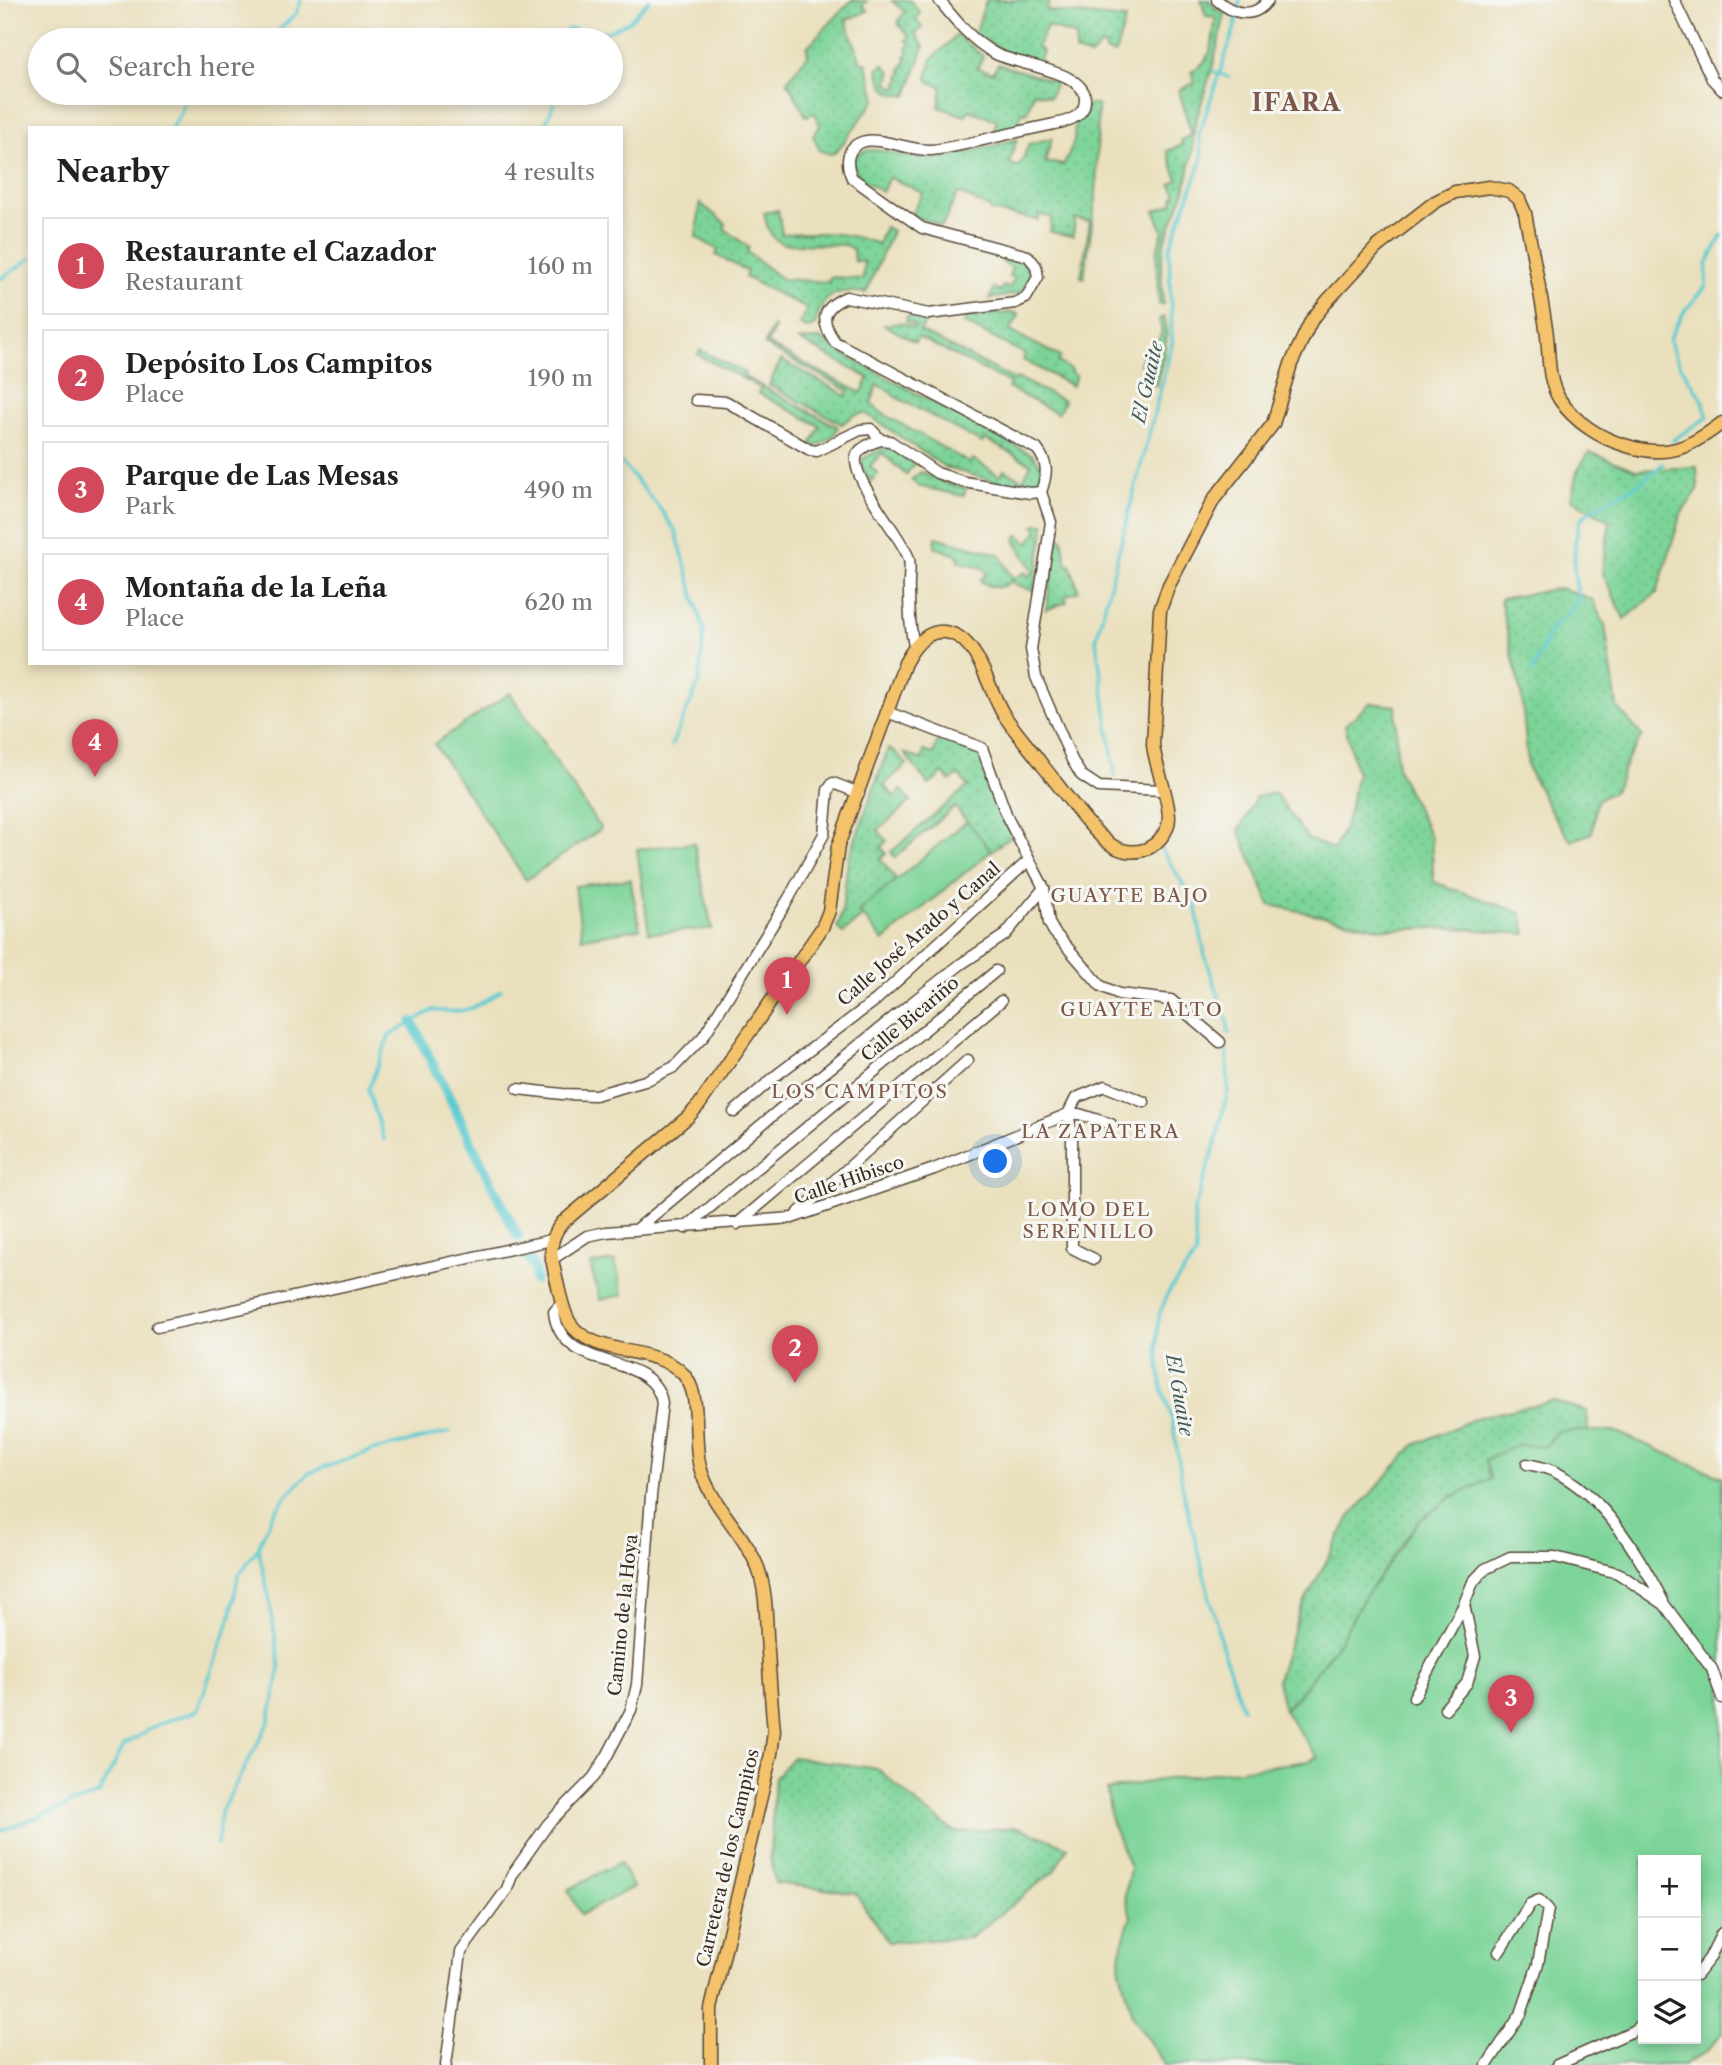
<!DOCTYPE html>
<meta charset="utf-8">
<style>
:root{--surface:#fff;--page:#f2f2f2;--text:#222;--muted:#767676;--line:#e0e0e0;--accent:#d1495b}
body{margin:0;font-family:"Libre Caslon Text",serif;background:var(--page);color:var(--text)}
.controls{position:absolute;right:21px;bottom:21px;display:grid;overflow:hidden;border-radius:0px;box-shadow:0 4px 10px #0003}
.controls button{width:63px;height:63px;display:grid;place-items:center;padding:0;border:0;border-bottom:2px solid var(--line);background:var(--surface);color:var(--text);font:35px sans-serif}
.you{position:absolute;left:996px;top:1162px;width:24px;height:24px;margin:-18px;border:5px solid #fff;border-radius:50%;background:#1a73e8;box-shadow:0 0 0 10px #1a73e833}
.badge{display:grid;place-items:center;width:46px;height:46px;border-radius:50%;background:var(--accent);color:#fff;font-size:23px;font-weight:700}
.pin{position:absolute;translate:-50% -58px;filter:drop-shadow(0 2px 4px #0008)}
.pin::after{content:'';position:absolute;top:37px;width:24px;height:21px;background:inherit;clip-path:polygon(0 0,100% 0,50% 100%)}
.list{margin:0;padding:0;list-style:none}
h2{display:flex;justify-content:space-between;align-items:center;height:91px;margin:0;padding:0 28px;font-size:30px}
h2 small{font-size:23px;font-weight:400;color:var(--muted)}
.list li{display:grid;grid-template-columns:46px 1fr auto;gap:21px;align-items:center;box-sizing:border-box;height:98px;margin:0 14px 14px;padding:0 14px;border:2px solid var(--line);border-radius:0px}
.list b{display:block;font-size:26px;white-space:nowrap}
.list p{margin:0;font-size:23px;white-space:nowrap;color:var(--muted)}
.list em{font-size:23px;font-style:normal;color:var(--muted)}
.icon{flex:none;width:38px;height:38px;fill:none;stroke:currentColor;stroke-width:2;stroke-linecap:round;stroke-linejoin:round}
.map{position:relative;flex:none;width:1722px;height:2065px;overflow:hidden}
.search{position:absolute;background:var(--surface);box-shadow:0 4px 10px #0003;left:28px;top:28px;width:595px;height:77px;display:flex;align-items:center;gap:18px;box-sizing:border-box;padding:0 24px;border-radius:38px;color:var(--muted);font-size:26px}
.panel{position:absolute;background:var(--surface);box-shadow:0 4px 10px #0003;left:28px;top:126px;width:595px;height:539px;border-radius:0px}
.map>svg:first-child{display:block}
.grass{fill:url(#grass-dots);stroke:#5c7f5b;stroke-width:2;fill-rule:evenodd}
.park{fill:#7cd498;stroke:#5c7f5b;stroke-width:2;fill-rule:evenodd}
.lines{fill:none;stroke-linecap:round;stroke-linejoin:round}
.stream{stroke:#5ccad0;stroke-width:3.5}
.canal{stroke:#5ccad0;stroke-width:10}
.minor-casing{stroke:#554536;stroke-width:13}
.major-casing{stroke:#554536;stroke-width:15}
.minor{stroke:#fff;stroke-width:10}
.major{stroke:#f3c26a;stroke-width:12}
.labels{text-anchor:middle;stroke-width:6;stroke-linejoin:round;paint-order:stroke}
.street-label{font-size:18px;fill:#3b2a1e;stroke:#f6f6f2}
.water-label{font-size:19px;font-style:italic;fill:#455a53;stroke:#f6f6f2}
.neighbourhood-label{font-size:19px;letter-spacing:2px;fill:#7e5747;stroke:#f6f6f2}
.district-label{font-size:24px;font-weight:bold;letter-spacing:2px;fill:#7e5747;stroke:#f6f6f2}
</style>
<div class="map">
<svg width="1722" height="2065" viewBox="0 0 1722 2065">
<defs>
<pattern id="grass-dots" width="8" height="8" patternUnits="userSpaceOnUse" patternTransform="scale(1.75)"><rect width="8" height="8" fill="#7cd498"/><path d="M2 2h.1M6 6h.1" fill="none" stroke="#6cb683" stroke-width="1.8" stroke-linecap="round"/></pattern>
</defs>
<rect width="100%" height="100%" fill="#f6f6f2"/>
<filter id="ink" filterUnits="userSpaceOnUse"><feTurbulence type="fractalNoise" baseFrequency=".0143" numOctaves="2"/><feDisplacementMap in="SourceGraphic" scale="14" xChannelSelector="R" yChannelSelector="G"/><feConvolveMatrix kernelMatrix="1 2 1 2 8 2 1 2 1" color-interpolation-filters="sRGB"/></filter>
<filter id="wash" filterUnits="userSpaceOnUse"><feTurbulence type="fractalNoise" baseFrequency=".00686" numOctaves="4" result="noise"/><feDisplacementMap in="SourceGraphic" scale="28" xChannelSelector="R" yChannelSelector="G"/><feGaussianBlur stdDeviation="1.57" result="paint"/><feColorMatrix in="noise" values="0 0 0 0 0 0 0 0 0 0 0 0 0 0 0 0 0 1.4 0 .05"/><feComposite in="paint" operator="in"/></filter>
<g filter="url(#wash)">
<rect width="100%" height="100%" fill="#eae0bd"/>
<!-- grass -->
<path class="grass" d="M852 0 867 1 862 6 868 11 846 20 861 62H866L876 99 836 152 831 154 820 151 813 136 820 126 815 113 806 116 787 81 808 55 807 47Z
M910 0 920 13 916 20 923 28 915 33 924 47 907 96C886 93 884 91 878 70L883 64 891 72 889 74 891 76 887 82 895 89 899 85 898 83 902 78 900 76 903 72 901 70 907 58 905 56 909 52 907 49 910 44 906 40 910 37 899 25 900 24 898 21 905 12 892 1Z
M986 0H1050L1047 8 1049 11 1126 19 1115 54 1105 51 1106 47 1101 45 1091 56 1075 51 1076 36 1047 26 1037 48 1043 51 1039 62 1009 54 975 35Z
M1201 0H1209L1216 9 1225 14 1212 69 1194 127 1193 149 1185 190 1164 243 1161 265 1163 304 1159 305C1158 280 1152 256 1163 232L1155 211 1174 203 1173 198 1176 195 1171 184 1178 180 1167 151 1182 145 1181 140 1190 136 1191 133 1179 90 1195 83 1191 71C1215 61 1212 39 1216 17L1206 16Z
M957 35 983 56 978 68 993 73 998 64 1056 82 1050 97 1034 92 1027 113 1022 112 1017 128 993 132 997 120 969 110 965 116 939 107 942 87 929 82 927 78 932 59Z
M1093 104 1098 105 1096 198 1084 278 1081 277 1090 221 1075 219 1073 236 1050 232 1052 217 1039 215 1038 220 991 211 988 207 958 193 942 226 911 215 923 193 889 177 882 192 859 177 851 162 853 156C872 144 889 153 910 157 945 162 984 148 1017 139L1009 163 1015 166 1020 165 1029 144 1052 138 1045 162 1064 165 1074 141 1075 124 1088 105Z
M700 203 726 224 724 228 749 248 747 252 782 279 829 282 830 277 863 279 864 262 854 261 853 250 845 245 783 244C769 237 767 227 764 213L778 210 782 234C816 232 846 231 878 244L885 227 892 231 866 293C851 291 833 289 823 304 818 311 818 320 814 326L807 328 799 325 807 309 745 277 747 271 716 255 718 250 696 237Z
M1005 255C1021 259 1028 263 1031 279L1020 293 990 299 994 288 1000 291 1003 286 1010 288 1014 278 1009 276 1012 267 1002 262Z
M1013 312 1019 315 1010 331 1061 357 1058 362 1071 370 1070 372 1076 376 1072 386 1023 360 1025 354 964 323 967 317Z
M907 316 927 319 920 331 1015 380 1017 378 1064 401 1058 414 1008 388 1010 383 918 337 915 342 884 325 901 323 914 328 915 325 906 321Z
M1164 317C1171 339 1161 363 1156 385L1148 384 1140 362 1143 358 1141 351 1156 346 1162 332 1159 319Z
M773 326 775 328 767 344 861 393 869 378 799 340 823 339 835 349 852 359 1033 455 1042 466 1041 475 1032 488H1017L945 467 865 413 854 415 842 424 769 385 781 360 847 396 849 391 764 345ZM877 385 887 389 894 396 982 443 985 439 1031 464 1023 480 1004 470 1000 476 973 459 970 463 882 413 871 404Z
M700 350 745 373 743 376 838 427 834 435 818 446 811 445 820 426 758 393 761 388 698 355Z
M884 448H890L914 464 906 475 882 453 870 466 878 474 871 481 862 469V459Z
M1589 452 1636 470 1697 467 1698 490 1681 514 1657 593 1624 619 1602 571 1610 521 1571 499 1577 472Z
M921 472 945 483 966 488 964 496 918 486 911 480Z
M1038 524H1044V530L1034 591 1014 584 1013 580C1002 589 991 590 980 580L987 574 983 568 958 561 959 556 935 547 936 537 999 554 1013 579 1026 572 1029 576 1034 572 1015 540 1018 535 1028 543 1038 530 1034 526Z
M1062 538 1067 565 1070 564 1079 591 1065 596 1067 602 1046 610 1057 539Z
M1560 588 1592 599 1605 626 1617 707 1642 736 1627 761 1615 791 1597 800 1592 833 1571 841 1550 810 1528 768 1522 699 1500 599Z
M1370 703 1396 706 1397 768 1431 838 1434 882 1521 913 1526 934 1452 928 1383 929 1270 905 1239 831 1256 797 1275 793 1308 839 1334 850 1347 820 1357 774 1345 725Z
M940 735 979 750 1012 836 991 851 955 807 895 857 891 852 968 786 959 775 950 781 943 773 929 785 904 753 922 760 924 751 933 754Z
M888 749 896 753 907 764 884 785 894 797 902 790 911 801 878 830 887 841 881 847 886 853 880 859 897 880 859 911 863 916 843 933 837 928 842 912 848 860Z
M1554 1401 1587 1411 1588 1431 1570 1434 1556 1432 1546 1446 1516 1445 1486 1461 1491 1479 1450 1498 1418 1522 1363 1600 1341 1639 1297 1697 1284 1710 1277 1680 1299 1613 1350 1517 1414 1445 1479 1417Z
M793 1757 878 1769 922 1808 955 1832 1018 1827 1068 1847 1054 1871 970 1938 888 1942 855 1893 775 1883 770 1856 775 1777Z"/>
<!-- park -->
<path class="park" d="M510 693 601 829 526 880 434 744Z
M967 821 991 851 883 941 859 911Z
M694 843 712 929 649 933 637 849Z
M630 879 640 929 582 938 575 886Z
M615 1261 623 1295 600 1300 590 1264Z
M1558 1431H1614L1722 1477V2033L1707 2051 1683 2065H1165L1132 2016 1119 1966 1122 1944 1131 1916 1125 1896 1130 1868 1111 1820 1107 1790 1159 1780 1309 1761 1317 1757 1284 1710 1297 1697 1341 1639 1363 1600 1418 1522 1450 1498 1491 1479 1485 1461 1516 1445 1546 1446ZM1643 1860H1696V2039H1643Z
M620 1862 633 1887 581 1915 568 1890Z"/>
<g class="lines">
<!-- stream -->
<path class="stream" d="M268 40 296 14 301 0
M550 40 570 29 607 32 628 22 649 0
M1213 71 1228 77
M171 128 180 115 187 93
M544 128 558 93
M0 279 30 259
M1673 440 1708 417C1705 410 1704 402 1700 395 1688 376 1675 363 1669 339L1684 312 1706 286 1707 264 1722 235
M621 462 661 510 676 532 704 631 699 683 671 746
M1532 672 1551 628 1570 613 1578 599 1574 567 1575 543 1580 520 1591 510 1639 484 1663 464
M1115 775 1096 640 1172 344 1169 249 1202 161 1199 134 1235 27 1240 0
M1160 847 1195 903 1205 956 1227 1020 1229 1033
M1227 1052 1228 1090 1215 1145 1194 1210 1196 1255 1169 1291 1159 1315 1157 1348 1162 1388 1172 1418 1184 1495 1222 1646 1242 1708
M384 1140 368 1090 389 1036 433 1010C465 1015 476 1008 501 990
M0 1831 99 1794 124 1745 160 1723 197 1711 230 1620 238 1576 258 1548
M217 1845 221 1812 269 1722 280 1668 269 1597 258 1547 272 1516 287 1495 309 1473 371 1451 450 1432"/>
<!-- canal -->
<path class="canal" d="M412 1022 518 1237
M526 1253 535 1270V1280"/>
</g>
</g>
<g filter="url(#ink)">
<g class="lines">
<defs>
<path id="minor" d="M939 0C956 21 971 40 994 53 1017 66 1086 70 1085 100 1085 113 1075 118 1064 122 1036 128 1007 134 979 141 964 144 947 149 931 150 911 151 878 136 862 142 845 148 846 165 852 178L922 228 1028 256 1036 266 1038 277 1026 298 1015 303 929 314 846 297C821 308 820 321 835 342L1037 449C1049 464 1047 475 1041 492
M1217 0C1233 14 1254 20 1268 0
M1674 0 1712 79 1722 90
M696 400 727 402 810 450 817 451 860 430 871 429 881 440
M881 440C874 442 863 446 858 453 844 472 903 537 909 559 911 568 908 581 909 591 909 610 910 628 914 646
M881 440 890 441 937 473 964 482 1030 493 1041 492
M1041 492 1051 522 1031 649 1036 677 1072 760 1081 775 1099 787 1162 790
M887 712 982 748 1008 819 1044 888 1049 923 1054 932 1101 986 1119 994 1171 1000 1220 1042
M518 1089 562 1094 595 1095 645 1081 674 1067 703 1037 789 898 824 834 828 790 833 783 859 793
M734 1112 778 1074 876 1000 1028 861
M797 1214 968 1060
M737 1224 1001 1001
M685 1228 996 971
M636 1230 803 1090 924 993 961 964 1005 935 1044 888
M1094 1259 1072 1248V1134L1068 1114 1076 1098 1105 1086 1144 1102
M551 1260 587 1236 606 1232 792 1218 934 1169 1068 1114H1079L1111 1124
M157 1327 551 1240
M1527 1464C1536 1466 1545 1467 1553 1471 1603 1494 1638 1554 1663 1601
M1414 1697 1464 1604
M1445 1709 1467 1683 1475 1656 1464 1604 1473 1582 1485 1569 1510 1557H1555L1618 1573 1664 1604 1712 1669 1722 1698
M1696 1975 1709 1959 1722 1933
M446 2065 461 1952 507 1889 512 1875 548 1824 594 1777 607 1756 631 1710 637 1685 651 1496 662 1403C654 1349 561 1376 554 1312L562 1303
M1487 2065 1521 2014 1538 1964 1548 1909 1539 1900 1530 1904 1499 1952
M1557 2065 1633 2031 1643 2023"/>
<path id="major" d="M711 2065V2009L771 1754 774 1731C771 1699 769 1668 767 1636 766 1613 766 1590 758 1568 744 1532 710 1505 700 1467 693 1441 701 1400 687 1379 665 1344 593 1359 570 1323 562 1310 560 1293 556 1278 551 1257 547 1241 562 1223L688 1117 699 1105 822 928 829 911 838 846 905 663C916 642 933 622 959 637 981 651 990 693 1004 715 1016 733 1031 749 1043 766 1060 786 1092 834 1113 846 1123 852 1133 853 1144 850 1156 846 1169 832 1169 818 1169 797 1156 769 1153 745L1160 610 1169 585 1214 499 1273 424 1291 364 1311 321 1328 300 1377 247 1435 202 1455 192 1489 187 1509 191 1519 199 1525 213C1532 251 1540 289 1546 328 1550 352 1546 379 1560 400 1575 422 1600 438 1624 445 1667 459 1688 449 1722 423"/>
</defs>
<!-- minor casing -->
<use href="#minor" class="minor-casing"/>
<!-- major casing -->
<use href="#major" class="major-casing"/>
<!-- minor -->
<use href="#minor" class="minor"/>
<!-- major -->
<use href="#major" class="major"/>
</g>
</g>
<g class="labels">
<!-- street labels -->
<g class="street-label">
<text transform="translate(919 934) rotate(-41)" y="6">Calle José Arado y Canal</text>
<text transform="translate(910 1019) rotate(-40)" y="6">Calle Bicariño</text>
<text transform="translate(849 1180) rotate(-19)" y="6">Calle Hibisco</text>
<text transform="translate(623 1615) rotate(-84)" y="6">Camino de la Hoya</text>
<text transform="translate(728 1858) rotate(-77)" y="6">Carretera de los Campitos</text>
</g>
<!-- water labels -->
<g class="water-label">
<text transform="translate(1147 382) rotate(-77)" y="7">El Guaite</text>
<text transform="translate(1180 1395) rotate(80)" y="7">El Guaite</text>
</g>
<!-- neighbourhood labels -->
<g class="neighbourhood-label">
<text x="1130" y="902">GUAYTE BAJO</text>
<text x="1142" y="1016">GUAYTE ALTO</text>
<text x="860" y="1098">LOS CAMPITOS</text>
<text x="1101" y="1138">LA ZAPATERA</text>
<text x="1089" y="1216">LOMO DEL<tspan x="1089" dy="22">SERENILLO</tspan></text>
</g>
<!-- district labels -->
<g class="district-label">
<text x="1297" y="111">IFARA</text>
</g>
</g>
</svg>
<div class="controls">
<button>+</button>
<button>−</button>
<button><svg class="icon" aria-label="layers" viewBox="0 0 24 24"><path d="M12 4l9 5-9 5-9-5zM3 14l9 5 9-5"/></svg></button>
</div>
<div class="you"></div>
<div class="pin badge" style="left:787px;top:1015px">1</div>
<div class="pin badge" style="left:795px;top:1383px">2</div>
<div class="pin badge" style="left:1511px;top:1733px">3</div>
<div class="pin badge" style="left:95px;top:777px">4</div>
<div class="search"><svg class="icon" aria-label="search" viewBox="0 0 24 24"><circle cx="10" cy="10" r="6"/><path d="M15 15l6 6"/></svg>Search here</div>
<section class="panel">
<h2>Nearby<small>4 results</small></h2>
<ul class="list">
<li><span class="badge">1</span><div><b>Restaurante el Cazador</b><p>Restaurant</p></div><em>160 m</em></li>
<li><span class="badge">2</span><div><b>Depósito Los Campitos</b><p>Place</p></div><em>190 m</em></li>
<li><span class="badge">3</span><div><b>Parque de Las Mesas</b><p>Park</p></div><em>490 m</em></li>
<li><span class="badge">4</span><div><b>Montaña de la Leña</b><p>Place</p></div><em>620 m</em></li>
</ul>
</section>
</div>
